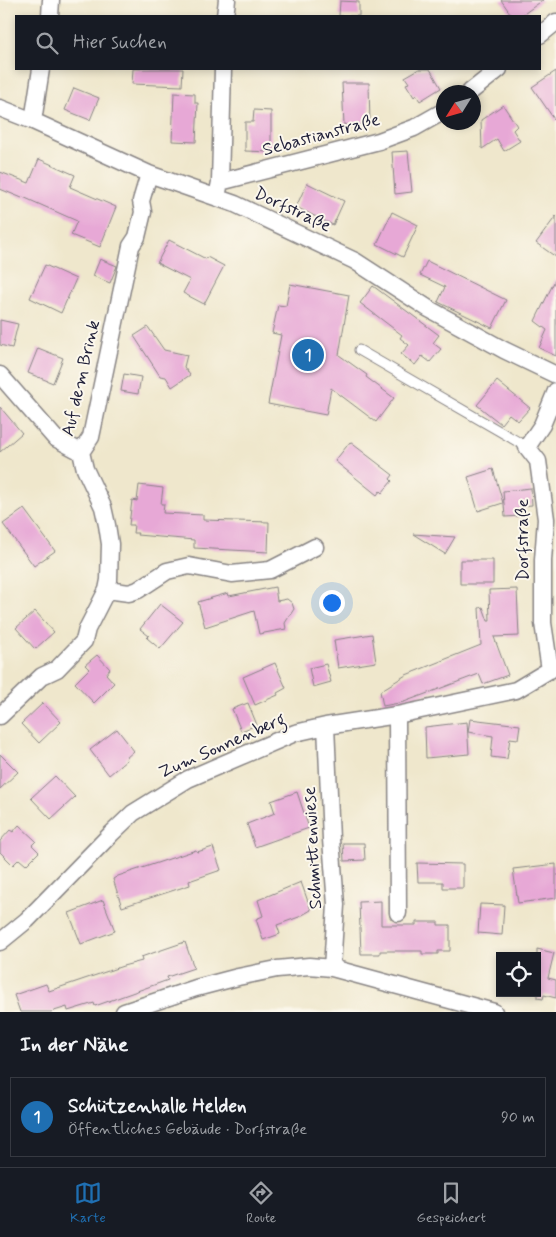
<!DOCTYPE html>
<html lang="de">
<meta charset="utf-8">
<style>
:root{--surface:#171b24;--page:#242831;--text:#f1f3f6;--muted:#9ea1a6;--line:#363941;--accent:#1f6fb2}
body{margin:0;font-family:Mynerve,sans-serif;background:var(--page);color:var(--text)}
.controls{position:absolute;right:15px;bottom:15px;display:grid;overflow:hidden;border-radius:0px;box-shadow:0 2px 8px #0003}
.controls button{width:45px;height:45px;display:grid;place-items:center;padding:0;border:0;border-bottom:1px solid var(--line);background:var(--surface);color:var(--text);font:25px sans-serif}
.compass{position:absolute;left:436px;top:85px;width:45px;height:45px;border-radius:50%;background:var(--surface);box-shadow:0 2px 8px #0003;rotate:233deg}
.you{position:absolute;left:331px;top:602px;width:18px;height:18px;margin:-12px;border:4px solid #fff;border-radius:50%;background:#1a73e8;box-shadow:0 0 0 8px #1a73e833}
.badge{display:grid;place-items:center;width:32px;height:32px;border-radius:50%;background:var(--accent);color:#fff;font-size:16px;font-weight:700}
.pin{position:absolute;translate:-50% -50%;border:2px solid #fff;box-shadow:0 1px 5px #0006}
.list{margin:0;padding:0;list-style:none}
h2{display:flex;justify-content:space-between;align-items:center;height:65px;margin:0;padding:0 20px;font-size:21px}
h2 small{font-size:16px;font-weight:400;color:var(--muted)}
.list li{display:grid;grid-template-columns:32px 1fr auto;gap:15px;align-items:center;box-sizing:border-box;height:80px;margin:0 10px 10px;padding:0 10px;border:1px solid var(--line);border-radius:0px}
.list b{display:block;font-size:19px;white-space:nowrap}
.list p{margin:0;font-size:16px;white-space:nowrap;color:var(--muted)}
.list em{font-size:16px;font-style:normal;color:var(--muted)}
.icon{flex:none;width:28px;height:28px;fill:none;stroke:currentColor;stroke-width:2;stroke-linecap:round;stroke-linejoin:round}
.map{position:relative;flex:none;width:556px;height:1012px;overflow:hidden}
.search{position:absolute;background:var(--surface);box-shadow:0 2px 8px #0003;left:15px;right:15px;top:15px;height:55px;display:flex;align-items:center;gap:12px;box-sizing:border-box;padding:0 18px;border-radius:0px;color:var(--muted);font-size:19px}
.sheet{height:155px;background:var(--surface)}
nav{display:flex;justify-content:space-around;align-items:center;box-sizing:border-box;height:70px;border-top:1px solid var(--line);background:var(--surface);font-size:14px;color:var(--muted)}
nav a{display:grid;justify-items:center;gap:2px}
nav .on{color:var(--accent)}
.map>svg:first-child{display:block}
.building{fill:#e7a8d6}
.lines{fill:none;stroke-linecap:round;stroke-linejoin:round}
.service-casing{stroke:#888484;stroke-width:11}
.minor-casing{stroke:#888484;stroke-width:19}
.service{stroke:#fff;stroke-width:9}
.minor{stroke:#fff;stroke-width:16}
.labels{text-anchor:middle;stroke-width:4;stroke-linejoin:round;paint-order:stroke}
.street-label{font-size:18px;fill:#22223b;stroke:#fbf7ec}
</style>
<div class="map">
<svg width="556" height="1012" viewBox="0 0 556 1012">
<rect width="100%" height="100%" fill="#fbf7ec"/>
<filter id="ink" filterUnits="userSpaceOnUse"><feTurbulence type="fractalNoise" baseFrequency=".02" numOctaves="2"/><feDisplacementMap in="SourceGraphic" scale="10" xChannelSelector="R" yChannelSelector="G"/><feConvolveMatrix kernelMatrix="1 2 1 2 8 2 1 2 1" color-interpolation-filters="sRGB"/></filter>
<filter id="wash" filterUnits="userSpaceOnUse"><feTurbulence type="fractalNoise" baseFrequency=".0096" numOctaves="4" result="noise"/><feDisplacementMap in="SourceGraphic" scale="20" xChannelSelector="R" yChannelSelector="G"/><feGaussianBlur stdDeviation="1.12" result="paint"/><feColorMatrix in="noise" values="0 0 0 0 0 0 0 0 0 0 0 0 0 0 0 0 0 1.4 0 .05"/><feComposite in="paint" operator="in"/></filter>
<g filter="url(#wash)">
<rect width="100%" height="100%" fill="#efe7cc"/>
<g id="blocks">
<!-- building -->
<path class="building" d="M501 0H543L521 16H512Z
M340 1 359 2V16H339Z
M133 69H183L182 86 132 84Z
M419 69H430L441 88 420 101 416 95 414 97 406 84 409 83 405 77Z
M556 71V122L532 87Z
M342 83H369L370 125H344Z
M74 88 99 98 90 120 65 110Z
M174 93 195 94V103H198L196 142 172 141Z
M503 105 517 126 513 130 520 141 504 151 497 139 482 149 481 120Z
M254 110 271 111V152L245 151V122H253Z
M408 151 412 192 395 194 392 152Z
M39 159 75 175 70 187 116 207 100 247 71 235 77 221 23 197 22 198 0 189V172L29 183Z
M307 183 344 201 333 225 296 207Z
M392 212 418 225 403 257 377 244Z
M556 216V257L536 243Z
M169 240 206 259 207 257 224 266 204 304 183 293 190 280 157 263Z
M100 259 117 266 110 283 93 276Z
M427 261 506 300 492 328 438 302 445 287 420 275Z
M45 265 76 279 61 313 30 298Z
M556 278V356L539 348 547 330 535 321Z
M290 284 349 295 339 355 367 375 366 377 394 398 376 422 331 388 326 415 268 404 281 335 272 333 278 305 286 306Z
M373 286 439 335 433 343 441 349 430 362 422 356 415 365 401 354 409 345 400 338 402 335 360 303Z
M0 320 18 324 12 348 0 345Z
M148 327 164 350 187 355 184 367 190 375 172 387 166 377 160 376 134 336Z
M38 348 63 358 53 383 28 373Z
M124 374 141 377 138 394 121 391Z
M497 381 530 408 518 421 509 414 501 424 477 405Z
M0 407 22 433 0 452Z
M350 442 393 475 390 479 392 481 382 493 380 491 377 495 335 461Z
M493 469 503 503 478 511 468 477Z
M139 485 163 488 161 504H164L163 513 203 515V520L269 522 268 552 194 548V540L137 535 138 533H133L134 525H129L132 500 137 501Z
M531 488 532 505 521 506V516L505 517 503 491Z
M24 509 55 551 34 566 3 524Z
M413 534 455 537 445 554Z
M460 560H493V584H460Z
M275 587 277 601 287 599 292 603 294 609 285 623 286 629 259 634 254 611 205 627 198 602 228 593 229 596Z
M517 589 519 636 494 637 508 675 483 684 479 674 404 702 383 706 380 691 406 675 481 645 479 608 483 607 488 621H490L489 590Z
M160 604 183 622 160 649 147 638 149 636 140 629Z
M35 611 54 632 35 649 16 628Z
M372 634 376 662 338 668 334 640Z
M97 655 110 669 106 674 114 683 94 703 75 683 89 669 85 665Z
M275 663 286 688 277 693 278 695 255 705 243 677Z
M326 664 331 682 313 687 309 668Z
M43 703 61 722 39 743 21 724Z
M248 703 257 725 241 731 232 709Z
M470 719 520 725 518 739 510 738 507 759 491 757 493 736 468 732Z
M467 722 469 754 426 758 425 727Z
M117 729 134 751 126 758 127 760 109 775 90 750Z
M0 754 18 772 0 789Z
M55 776 75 797 51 819 31 798Z
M297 792 309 828 255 847 247 824 275 813 271 801Z
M19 825 36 841 32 845 39 852 26 865 19 859 13 865 0 852V841L10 830 13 832Z
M343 843H364L365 860 344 861Z
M213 847 221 870 189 881 190 885 122 907 113 879 118 876 196 850 197 852Z
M417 863 463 864V888H443V882H418Z
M556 864V898L518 903 513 869Z
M301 882 311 910 299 917 277 925 280 934 263 940 256 919 263 916 258 900Z
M103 900 115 931 81 944 69 913Z
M381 901V925H416V922H438V925H450V951H438V954H422V951H380V954H361L359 902Z
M480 904 504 905 502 935 478 933Z
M185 942 194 968 167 977 168 980 95 1006 94 1003 68 1011 67 1007 51 1012H20L14 995 46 984 49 991 123 966 142 961 141 957Z
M537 949 554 953 548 978 556 980V998L544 995 543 999 537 998Z"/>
</g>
</g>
<g filter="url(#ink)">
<use href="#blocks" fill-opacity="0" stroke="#888484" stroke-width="1"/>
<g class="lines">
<defs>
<path id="service" d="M359 350 527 447"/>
<path id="minor" d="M50 16 51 0
M225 16 227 0
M540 35 556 22
M470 92 499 69
M0 108 33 121 149 174 235 204 355 261 429 309 504 350 556 375
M33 121 41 69
M220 182 379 141 414 128 444 111
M218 192 220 182 223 69
M0 375 55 438 81 452
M107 590 129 593 138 590 167 571 189 566 232 574 270 570 315 547
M550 670 543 623V560L546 519 538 461 527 447 542 425 556 391
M397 715 398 913
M0 716 42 676 57 669 84 641 87 629 107 590 109 580 110 544 107 525 103 507 85 469 81 452 91 437 131 246 137 237 143 212 141 201 149 174
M326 726 331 839 336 905 332 968
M0 942 27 920 111 834 133 813 188 779 295 733 326 726 397 715 516 690 556 666
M124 1012 196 988 238 977 277 969 309 966 332 968 494 1012"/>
</defs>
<!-- service casing -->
<use href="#service" class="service-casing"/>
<!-- minor casing -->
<use href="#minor" class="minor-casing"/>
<!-- service -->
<use href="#service" class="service"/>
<!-- minor -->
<use href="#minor" class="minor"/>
</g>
</g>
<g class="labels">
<!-- street labels -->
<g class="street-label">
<text transform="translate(321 134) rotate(-15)" y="6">Sebastianstraße</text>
<text transform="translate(293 209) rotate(25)" y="6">Dorfstraße</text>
<text transform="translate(80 378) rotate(-77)" y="6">Auf dem Brink</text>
<text transform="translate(522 540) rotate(-90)" y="6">Dorfstraße</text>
<text transform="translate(222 745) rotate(-24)" y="6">Zum Sonnenberg</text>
<text transform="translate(312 848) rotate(-93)" y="6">Schmittenwiese</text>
</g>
</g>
</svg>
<div class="controls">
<button><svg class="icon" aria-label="locate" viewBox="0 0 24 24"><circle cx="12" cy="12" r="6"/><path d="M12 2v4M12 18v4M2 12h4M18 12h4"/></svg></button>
</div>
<svg class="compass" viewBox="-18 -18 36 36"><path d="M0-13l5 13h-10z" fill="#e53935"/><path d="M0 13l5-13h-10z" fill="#9ea1a6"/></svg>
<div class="you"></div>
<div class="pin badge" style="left:308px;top:355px">1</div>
<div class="search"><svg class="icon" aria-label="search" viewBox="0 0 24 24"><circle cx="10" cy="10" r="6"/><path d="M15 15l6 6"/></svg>Hier suchen</div>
</div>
<section class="sheet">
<h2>In der Nähe<small></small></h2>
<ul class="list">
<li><span class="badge">1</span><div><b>Schützenhalle Helden</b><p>Öffentliches Gebäude · Dorfstraße</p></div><em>90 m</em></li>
</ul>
</section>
<nav>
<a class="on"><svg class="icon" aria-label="map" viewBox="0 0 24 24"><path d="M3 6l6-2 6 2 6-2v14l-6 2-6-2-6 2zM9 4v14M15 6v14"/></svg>Karte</a>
<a><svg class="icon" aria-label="directions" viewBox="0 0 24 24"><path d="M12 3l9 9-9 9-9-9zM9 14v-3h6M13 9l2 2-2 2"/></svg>Route</a>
<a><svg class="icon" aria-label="saved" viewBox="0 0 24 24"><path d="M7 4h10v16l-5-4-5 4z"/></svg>Gespeichert</a>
</nav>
